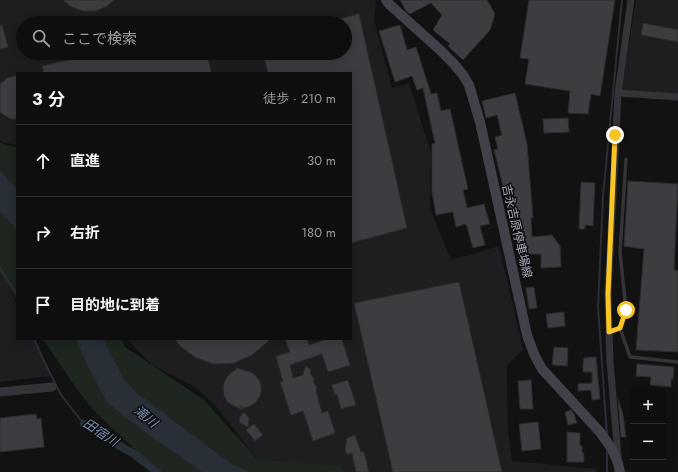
<!DOCTYPE html>
<html lang="ja">
<meta charset="utf-8">
<style>
:root{--surface:#0e0e0e;--page:#1c1c1c;--text:#f1f3f6;--muted:#9b9c9e;--line:#2e2e2e}
body{margin:0;font-family:Jost,"Noto Sans JP",sans-serif;background:var(--page);color:var(--text)}
.controls{position:absolute;right:12px;bottom:12px;display:grid;overflow:hidden;border-radius:0px;box-shadow:0 2px 10px #0003}
.controls button{width:36px;height:36px;display:grid;place-items:center;padding:0;border:0;border-bottom:1px solid var(--line);background:var(--surface);color:var(--text);font:20px sans-serif}
.stop{position:absolute;width:12px;height:12px;margin:-9px;border:3px solid #f8c525;border-radius:50%;background:#fff}
.stop.end{background:#f8c525;border-color:#fff;box-shadow:0 1px 4px #0008}
.list{margin:0;padding:0;list-style:none}
h2{display:flex;justify-content:space-between;align-items:center;height:52px;margin:0;padding:0 16px;font-size:17px}
h2 small{font-size:13px;font-weight:400;color:var(--muted)}
.list li{display:grid;grid-template-columns:26px 1fr auto;gap:12px;align-items:center;box-sizing:border-box;height:72px;padding:0 16px;border-top:1px solid var(--line)}
.list b{display:block;font-size:15px;white-space:nowrap}
.list em{font-size:13px;font-style:normal;color:var(--muted)}
.icon{flex:none;width:22px;height:22px;fill:none;stroke:currentColor;stroke-width:2;stroke-linecap:round;stroke-linejoin:round}
.map{position:relative;flex:none;width:678px;height:472px;overflow:hidden}
.search{position:absolute;background:var(--surface);box-shadow:0 2px 10px #0003;left:16px;top:16px;width:336px;height:44px;display:flex;align-items:center;gap:10px;box-sizing:border-box;padding:0 14px;border-radius:22px;color:var(--muted);font-size:15px}
.panel{position:absolute;background:var(--surface);box-shadow:0 2px 10px #0003;left:16px;top:72px;width:336px;height:268px;border-radius:0px}
.map>svg:first-child{display:block}
.built{fill:#1e1e20;fill-rule:evenodd}
.green{fill:#1e261f}
.water{fill:#282f37}
.lines{fill:none;stroke-linecap:round;stroke-linejoin:round}
.stream{stroke:#282f37;stroke-width:2}
.canal{stroke:#282f37;stroke-width:8}
.building{fill:#3c3c41;stroke:#2c2c2f}
.service{stroke:#333338;stroke-width:3.5}
.minor{stroke:#333338;stroke-width:7}
.tertiary{stroke:#333338;stroke-width:9}
.secondary{stroke:#414249;stroke-width:10}
.route{stroke:#f8c525;stroke-width:5}
.labels{text-anchor:middle;stroke-width:3;stroke-linejoin:round;paint-order:stroke}
.street-label{font-size:12px;fill:#a3a6b5;stroke:#0d0d0e}
.water-label{font-size:13px;font-style:italic;fill:#7891b2;stroke:#0d0d0e}
</style>
<div class="map">
<svg width="678" height="472" viewBox="0 0 678 472">
<rect width="100%" height="100%" fill="#121213"/>
<!-- built -->
<path class="built" d="M0 0H376L374 21 392 88 409 83 431 153 430 209 451 260 499 246 523 349 507 366 508 430 512 461 597 469 596 472H339L335 466 257 459 215 405 195 387 152 365 127 339H351V73H17V145L1 142 0 140ZM23 23H345V53H23Z
M636 0H678V97L621 94Z
M0 275 9 287 17 305V339H33L50 376 0 382Z"/>
<!-- green -->
<path class="green" d="M0 143 17 147V300L0 274Z
M43 339H122L125 347 204 400 257 459 341 466 343 472H159L94 411 76 388Z"/>
<!-- water -->
<path class="water" d="M0 170 17 190V230L0 211Z
M76 339H103L110 353 125 381 137 393 230 463 249 472H202L134 424 107 402 88 367Z"/>
<g class="lines">
<!-- stream -->
<path class="stream" d="M0 268 17 295
M34 339 44 361 61 395 84 424
M607 435 598 307 603 196 622 0
M607 472V450"/>
<!-- canal -->
<path class="canal" d="M84 424 102 433 116 444 134 454 157 472"/>
</g>
<!-- building -->
<path class="building" d="M63 0H114L107 6 96 11H83L72 7Z
M400 0H487L495 14 490 30 463 60 448 46 450 44 433 30 442 15 431 3 410 14 406 11Z
M529 0H615L600 96 591 94 588 114 568 113 570 91 525 84 529 59 520 58Z
M359 14 407 228 351 243V73H268L263 53H345V23H331V21Z
M643 23 678 30V42L641 35Z
M2 25 8 47 0 49V26Z
M400 25 407 50 416 47 431 94 437 93 441 111 450 109 468 189 463 190 467 208 484 204 490 224 480 226 485 245 473 248 466 224 456 227 453 212 436 215 432 192V144L435 143 423 88 417 90 412 76 395 82 379 31Z
M98 53H207L211 73H44L42 66Z
M17 75V119H11L4 115 0 112V84L7 78Z
M515 93 527 144 533 218H531L532 237 552 235 560 246 561 267 541 268V254H526V258H519L517 221 512 222 494 150 498 149 495 137 502 135 497 115 486 118 482 101Z
M568 118 569 132 544 133 543 119Z
M628 181 678 184 674 270 678 271V352L636 350 644 249 624 246Z
M581 182 595 183 593 226 585 225V229H579Z
M459 282 502 472H393L354 303Z
M534 287 537 308 529 309 526 288Z
M564 312 565 326 548 328 546 314Z
M175 339H271L252 355 234 363 214 364 196 358 180 346Z
M285 339H307L309 345 327 339H342L350 365 328 372 322 354 290 365 293 378 303 375 304 370 306 366 310 369 311 375 314 379V384L317 387 316 391 322 413 328 411 335 433 313 441 303 411 291 415 280 382H283L276 356 290 352Z
M554 347 568 348 567 366 552 365Z
M596 357 600 399 592 400 591 390 578 391V384L592 383V372H583V363L584 358Z
M637 364 674 367 673 379H671V387L650 385 651 377 636 376Z
M237 368 250 372 255 375 259 380 261 386V392L259 398 255 403 250 406 244 408 240 406 243 410 232 405 227 401 224 395 223 389 224 383 227 377Z
M348 380 356 405 341 409 337 394 335 395 332 385Z
M531 380 533 409H520L518 381Z
M618 398 623 415 626 437H621Z
M571 410 574 414 577 423 568 425 565 412Z
M244 412 249 418 248 427 241 423 239 421 240 417Z
M36 414 37 419 41 418 44 447 0 452V418Z
M538 422 541 449 522 451 519 424Z
M254 424 263 435 255 441 246 430Z
M567 432 580 433V446H582V453H584V462H567Z
M355 435 361 452H364L369 472H356L352 453 347 454 345 450 347 438Z"/>
<g class="lines">
<!-- service -->
<path class="service" d="M620 328 626 310 620 252 626 159
M609 332 620 328 630 357 678 362"/>
<!-- minor -->
<path class="minor" d="M618 93 678 97
M618 456 610 361 608 294 618 93 631 0"/>
<!-- tertiary -->
<path class="tertiary" d="M0 392 52 387"/>
<!-- secondary -->
<path class="secondary" d="M386 0 389 4 439 49 454 64 463 75 469 85 480 122 527 335 534 354 542 369 600 432 612 449 618 463 620 472"/>
</g>
<g class="lines">
<!-- route -->
<path class="route" d="M615 135 608 294 609 332 620 328 626 310"/>
</g>
<g class="labels">
<!-- street labels -->
<g class="street-label">
<text transform="translate(517 231) rotate(77)" y="4">吉永吉原停車場線</text>
</g>
<!-- water labels -->
<g class="water-label">
<text transform="translate(146 416) rotate(39)" y="5">滝川</text>
<text transform="translate(101 432) rotate(33)" y="5">田宿川</text>
</g>
</g>
</svg>
<div class="controls">
<button>+</button>
<button>−</button>
</div>
<div class="stop" style="left:626px;top:310px"></div>
<div class="stop end" style="left:615px;top:135px"></div>
<div class="search"><svg class="icon" aria-label="search" viewBox="0 0 24 24"><circle cx="10" cy="10" r="6"/><path d="M15 15l6 6"/></svg>ここで検索</div>
<section class="panel">
<h2>3 分<small>徒歩 · 210 m</small></h2>
<ul class="list">
<li><svg class="icon" aria-label="ahead" viewBox="0 0 24 24"><path d="M12 20V5M6 11l6-6 6 6"/></svg><div><b>直進</b></div><em>30 m</em></li>
<li><svg class="icon" aria-label="right" viewBox="0 0 24 24"><path d="M7 20v-9h11M14 6l5 5-5 5"/></svg><div><b>右折</b></div><em>180 m</em></li>
<li><svg class="icon" aria-label="arrive" viewBox="0 0 24 24"><path d="M6 21V4h12l-3 4 3 4H6"/></svg><div><b>目的地に到着</b></div></li>
</ul>
</section>
</div>
